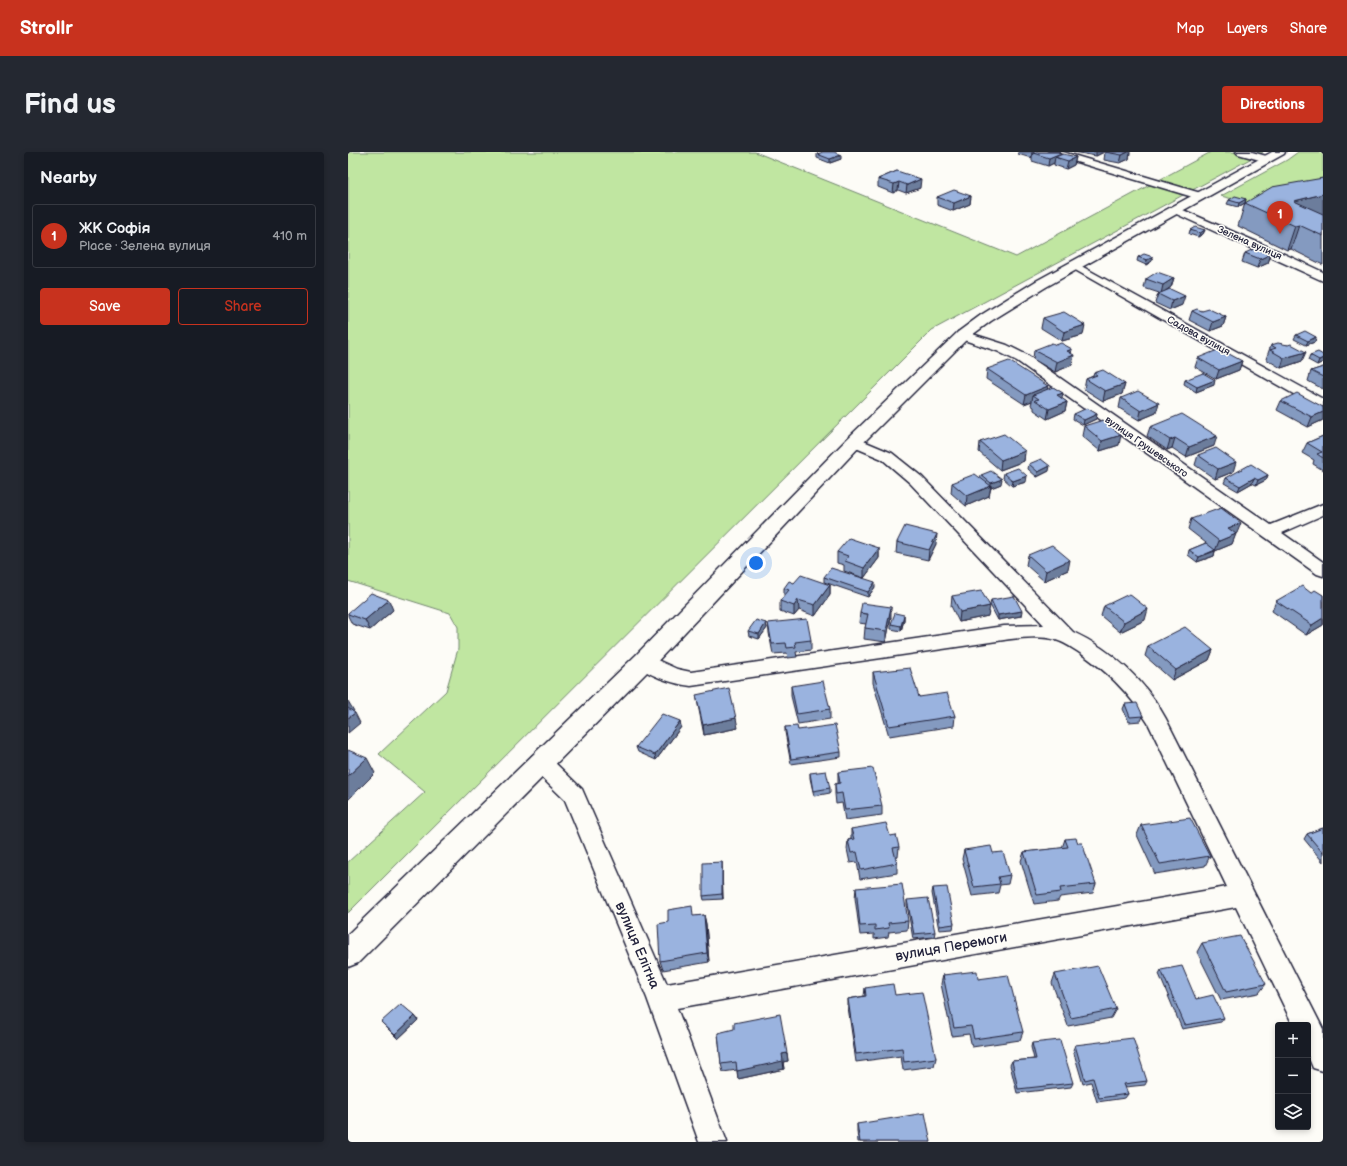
<!DOCTYPE html>
<meta charset="utf-8">
<style>
:root{--surface:#171b24;--page:#242831;--text:#f1f3f6;--muted:#9ea1a6;--line:#363941;--accent:#c8321e}
body{margin:0;font-family:"Balsamiq Sans",sans-serif;background:var(--page);color:var(--text)}
.controls{position:absolute;right:12px;bottom:12px;display:grid;overflow:hidden;border-radius:4px;box-shadow:0 2px 6px #0003}
.controls button{width:36px;height:36px;display:grid;place-items:center;padding:0;border:0;border-bottom:1px solid var(--line);background:var(--surface);color:var(--text);font:20px sans-serif}
.you{position:absolute;left:408px;top:411px;width:14px;height:14px;margin:-10px;border:3px solid #fff;border-radius:50%;background:#1a73e8;box-shadow:0 0 0 6px #1a73e833}
.badge{display:grid;place-items:center;width:26px;height:26px;border-radius:50%;background:var(--accent);color:#fff;font-size:13px;font-weight:700}
.pin{position:absolute;translate:-50% -33px;filter:drop-shadow(0 1px 2px #0008)}
.pin::after{content:'';position:absolute;top:21px;width:14px;height:12px;background:inherit;clip-path:polygon(0 0,100% 0,50% 100%)}
.list{margin:0;padding:0;list-style:none}
h2{display:flex;justify-content:space-between;align-items:center;height:52px;margin:0;padding:0 16px;font-size:17px}
h2 small{font-size:13px;font-weight:400;color:var(--muted)}
.list li{display:grid;grid-template-columns:26px 1fr auto;gap:12px;align-items:center;box-sizing:border-box;height:64px;margin:0 8px 8px;padding:0 8px;border:1px solid var(--line);border-radius:4px}
.list b{display:block;font-size:15px;white-space:nowrap}
.list p{margin:0;font-size:13px;white-space:nowrap;color:var(--muted)}
.list em{font-size:13px;font-style:normal;color:var(--muted)}
.actions{display:flex;gap:8px;padding:12px 16px}
.actions a{flex:1;padding:9px 0;border:1px solid var(--accent);border-radius:4px;text-align:center;font-size:14px;color:var(--accent)}
.actions .main{background:var(--accent);color:#fff}
.icon{flex:none;width:22px;height:22px;fill:none;stroke:currentColor;stroke-width:2;stroke-linecap:round;stroke-linejoin:round}
.map{position:relative;flex:none;width:975px;height:990px;overflow:hidden;border-radius:4px}
header{display:flex;align-items:center;gap:24px;box-sizing:border-box;height:56px;padding:0 20px;background:var(--accent);color:#fff}
header strong{font-size:19px}
nav{display:flex;gap:22px;margin-inline-start:auto;font-size:14px}
.intro{display:flex;align-items:center;justify-content:space-between;box-sizing:border-box;height:96px;padding:0 24px}
h1{margin:0;font-size:28px}
.button{padding:10px 18px;border-radius:4px;background:var(--accent);color:#fff;font-size:14px;font-weight:700}
main{display:flex;gap:24px;padding:0 24px}
aside{flex:1;background:var(--surface);border-radius:4px;box-shadow:0 2px 6px #0003}
.map>svg:first-child{display:block}
.green{fill:#c0e6a1;stroke:#71846e}
.lines{fill:none;stroke-linecap:round;stroke-linejoin:round}
.street-casing{stroke:#22223b;stroke-width:3}
.secondary-casing{stroke:#22223b;stroke-width:3}
.street{fill:#fdfcf7;fill-rule:evenodd}
.secondary{fill:#fdfcf7;fill-rule:evenodd}
.wall{fill:#849ac0;stroke:#22223b}
.shaded-wall{fill:#6c7d9c;stroke:#22223b}
.building{fill:#9ab3df;stroke:#22223b}
.labels{text-anchor:middle;stroke-width:3;stroke-linejoin:round;paint-order:stroke}
.far-street-label{font-size:10px;fill:#22223b;stroke:#fdfcf7}
.near-street-label{font-size:14px;fill:#22223b;stroke:#fdfcf7}
</style>
<header>
<strong>Strollr</strong>
<nav><a>Map</a><a>Layers</a><a>Share</a></nav>
</header>
<div class="intro"><h1>Find us</h1><a class="button">Directions</a></div>
<main>
<aside>
<h2>Nearby<small></small></h2>
<ul class="list">
<li><span class="badge">1</span><div><b>ЖК Софія</b><p>Place · Зелена вулиця</p></div><em>410 m</em></li>
</ul>
<div class="actions"><a class="main">Save</a><a>Share</a></div>
</aside>
<div class="map">
<svg width="975" height="990" viewBox="0 0 975 990">
<rect width="100%" height="100%" fill="#fdfcf7"/>
<filter id="ink" filterUnits="userSpaceOnUse"><feTurbulence type="fractalNoise" baseFrequency=".025" numOctaves="2"/><feDisplacementMap in="SourceGraphic" scale="8" xChannelSelector="R" yChannelSelector="G"/><feConvolveMatrix kernelMatrix="1 2 1 2 8 2 1 2 1" color-interpolation-filters="sRGB"/></filter>
<g filter="url(#ink)">
<!-- green -->
<path class="green" d="M0 0H407L668 105 863 0H915L584 178 0 761V710L77 640 31 602 98 539 110 497V475L102 461 0 429Z
M950 0H975V36L900 51 873 44 939 8Z"/>
<g class="lines">
<defs>
<path id="street" d="M700 0H715L856 42 857 44 852 47 848 46 702 2Z
M888 0H904L922 5 924 7 919 10 890 2Z
M828 55 932 100 975 120V129L824 60 823 58Z
M726 110 975 247V257L970 256 722 115 720 113 722 111Z
M615 179 659 193 679 203 923 373 975 352V363L934 381 975 410V424L969 422 669 209 649 199 610 186 609 183 610 180Z
M506 285 544 301 574 325 725 480C764 498 798 529 818 567L975 877V919L965 916 960 904V873H945L888 755 329 856 379 990H351L299 846 217 648 184 616 181 610 184 604 192 601 200 604 234 637 319 832 879 735 800 571C781 541 759 518 729 499 723 495 715 490 708 488 692 483 672 486 656 488L343 534C327 532 295 523 286 509L289 504 296 502 329 517 343 520 656 474 696 473 562 331 534 307 501 293 498 290 501 287Z"/>
<path id="secondary" d="M924 0H937L936 2 698 135 643 169 620 186 512 294 304 515 10 811 0 815V782L288 503 500 286 610 180 633 163 688 129Z"/>
</defs>
<!-- street casing -->
<use href="#street" class="street-casing"/>
<!-- secondary casing -->
<use href="#secondary" class="secondary-casing"/>
<!-- street -->
<use href="#street" class="street"/>
<!-- secondary -->
<use href="#secondary" class="secondary"/>
</g>
<!-- wall -->
<path class="wall" d="M670 0H710L713 1 712 3 728 5 726 13 718 17 706 13V11L700 14 684 9V5L683 6 670 2Z
M726 0H756L748 4Z
M757 0H782L781 7 772 11 756 8Z
M469 2 493 7 482 11 469 6Z
M549 19 572 36 558 41 550 38 545 41 530 35V27Z
M975 26V113L943 97 939 98 890 74 897 51Z
M623 44 622 52 605 59 589 53V45Z
M898 47 897 51 890 55 879 52 881 48Z
M842 78H857L855 82 850 85 841 82Z
M897 101 923 102 920 111 909 116 894 110Z
M790 105 804 109 798 113 789 109Z
M826 126 823 135 817 139 834 153 822 158 807 151 810 142 811 141 796 136 798 127Z
M844 159H854L878 165 875 174 862 179 841 168Z
M695 166 735 183 714 189 693 176Z
M948 183 968 185 967 190 958 193 946 187Z
M708 193 724 197 723 202 724 213 707 220 685 207 686 198Z
M923 193H940L954 209 933 216 918 207Z
M962 203H975V210L969 213 960 208Z
M850 206 894 209 891 218 868 227 847 215Z
M975 215V237L960 229 963 219Z
M639 217 700 234 699 237 719 250 717 259 699 267 686 258V255L683 253 684 249 676 252 638 227Z
M746 221 777 232 774 242 755 249 736 237 738 227 745 224Z
M837 228 866 233 848 240 836 232Z
M773 246 808 261 791 268 771 256Z
M933 249 975 255V268L960 275 929 258Z
M726 262H749L748 267 735 273 725 267Z
M736 274 771 293 752 299 734 284Z
M802 275 866 294 838 305 824 296 819 298 799 284Z
M975 284V318L965 312 966 308 954 301 959 291Z
M632 290 677 299 676 309 652 318 631 300Z
M850 303 885 320 867 327 847 313Z
M681 312 701 319 689 325 680 317Z
M656 321 678 330 664 334 655 326Z
M633 323 653 332 643 336 641 344 618 354 603 341 604 331 632 326Z
M920 323 918 328 908 333 904 331 890 339 876 331 878 326Z
M843 367 889 381H888L884 392 867 399 866 404 849 410 840 403 841 398 858 391 840 377Z
M549 390 588 392 580 408 548 401Z
M531 396V406L516 426 496 419V413L489 411V400Z
M680 403 720 418 696 429 678 413Z
M476 425 527 435 520 445 476 430Z
M446 431 482 433V443L467 464 451 458 446 464 432 459V449L436 444V436Z
M963 441 975 443V473L958 483 924 459 928 449Z
M604 444 640 464 611 470 603 454Z
M643 448 673 464 650 468 642 453Z
M756 454 797 468 772 480 753 464Z
M45 458 22 478 4 472 0 464V461Z
M512 461 543 465 538 490 516 487 517 476 518 472 511 471Z
M556 463V468L553 479 543 477V472Z
M418 471 419 476 411 487 401 484 400 479Z
M420 471 463 488V498L448 500 449 505 440 506 439 501 425 502 421 481Z
M800 494 865 498 861 508 824 528 797 504Z
M525 520 607 564 606 574 541 584 525 531Z
M443 534 482 557V567L450 572 443 544Z
M348 543 390 576 356 583Z
M777 552 795 564 793 569 781 570 775 557Z
M332 569 333 575 308 608 290 600 288 595Z
M437 575 450 578 493 600V605L443 612 437 580Z
M490 620 534 654V663L497 668 494 651 488 652 487 642V632H490Z
M462 621 482 636V641L466 644 462 626Z
M793 673 862 704 857 714 807 722 789 683Z
M975 676V710L956 687 959 682Z
M503 677 542 684 551 695 550 705H548L549 711V721L512 727 509 710 502 711 499 697 500 688 503 687Z
M717 687 730 691 748 732 745 741 712 745 710 749 686 752 673 709 676 700 714 696Z
M616 698 645 701 662 723 660 732 652 733 650 741 624 744 614 707Z
M374 715 375 747 356 748 355 744Z
M508 736 560 769 559 778 541 780 540 785 526 787V782L512 783 507 746Z
M585 736 606 772 605 777 591 778 584 741Z
M559 748 587 780 586 785 565 787 559 753Z
M356 763 358 772 361 810 315 818 312 809 320 770Z
M854 791 918 832 911 841 873 848 849 800Z
M813 818 848 847 876 866 873 870 834 877 811 822Z
M707 822 768 857 763 866 720 874 704 831Z
M595 823 630 827 675 880 672 888 624 895 621 882 604 884 593 832Z
M517 836 547 843 588 906 586 914 555 918 553 904 508 910 500 855V847L516 844Z
M67 864 70 868 50 887 33 870Z
M370 881 439 901 440 909 435 910 436 917 390 927 389 918 375 920 373 912Z
M684 891 725 931 723 935 669 941 662 913 664 909 686 907 683 895Z
M727 893 799 929 797 933 777 935 780 942 777 946 749 950 743 930 735 932 725 898Z
M509 972 583 990H510L509 979Z"/>
<!-- shaded-wall -->
<path class="shaded-wall" d="M684 0H690L685 1 684 5 683 6Z
M748 0H756L748 4Z
M780 0H782L781 7 772 11 774 3Z
M713 1 712 7 707 5 706 11 700 14 701 6Z
M493 3V7L482 11V7Z
M728 5 726 13 718 17 720 9Z
M573 27 572 36 558 41 559 33Z
M551 30 550 38 545 41 546 32Z
M975 42V64L946 49Z
M623 44 622 52 605 59 606 51Z
M898 47 897 51 890 55 891 51Z
M951 73 943 97 939 98 947 74Z
M857 78 855 82 850 85 852 81Z
M923 102 920 111 909 116 912 107Z
M805 105 804 109 798 113 799 108Z
M826 126 823 135 813 142 815 133Z
M837 144 834 153 822 158 824 149Z
M878 165 875 174 862 179 865 170Z
M737 173 735 183 714 189 716 180Z
M968 185 967 190 958 193 960 189Z
M724 197 722 205 726 203 724 213 707 220 709 210 719 199Z
M958 200 954 209 933 216 936 206Z
M975 206V210L969 213 971 208Z
M894 209 891 218 868 227 871 218Z
M867 228 866 233 848 240 849 235Z
M777 232 774 242 755 249 757 239Z
M700 234 698 244 685 243 684 249 676 252 678 243Z
M715 241 713 251 709 243Z
M719 250 717 259 699 267 701 257Z
M811 251 808 261 791 268 793 259Z
M975 260V268L960 275 964 265Z
M749 262 748 267 735 273 736 268Z
M773 283 771 293 752 299 754 289Z
M869 284 866 294 838 305 841 295Z
M827 286 824 296 819 298 822 288Z
M677 299 676 309 652 318 653 308Z
M888 310 885 320 867 327 870 317Z
M702 314 701 319 689 325 690 320Z
M920 323 918 328 908 333 910 328Z
M679 324 678 330 664 334 665 329Z
M906 326 904 331 890 339 892 334Z
M654 327 653 332 643 336V331Z
M643 334 641 344 618 354 619 344Z
M893 371 889 381 876 386 880 376Z
M589 382 588 392 580 408 581 398Z
M888 382 884 392 867 399 866 404 849 410 851 405 867 399 871 389Z
M531 396V406L516 426V416Z
M722 408 720 418 696 429 698 419Z
M527 430V435L520 445V440Z
M482 433V443L467 464V453Z
M41 448 45 458 22 478 17 468Z
M450 448 451 458 446 464V454Z
M642 454 640 464 611 470 612 460Z
M543 455V465L538 490V479Z
M800 457 797 468 772 480 776 470Z
M674 459 673 464 650 468V463Z
M556 463V468L553 479V474Z
M975 466V473L958 483 964 473Z
M418 471 419 476 411 487V482Z
M865 498 861 508 824 528 828 518Z
M0 549 6 559 1 563 0 562Z
M7 561 12 571 0 581V566Z
M388 566 390 576 356 583 355 573Z
M332 569 333 575 308 608 307 603Z
M19 606 27 621 0 648V624Z
M374 710V715L375 747 374 742Z
M356 763 358 772 361 810 359 801Z
M67 864 70 868 50 887 47 883Z
M439 901 440 909 435 910 436 917 390 927 389 919 434 902Z"/>
<!-- building -->
<path class="building" d="M475 0H486L493 3 482 7 469 2Z
M687 0H710L713 1 701 6 685 1Z
M757 0H780L774 3Z
M715 2 728 5 720 9 707 5Z
M549 19 573 27 559 33 551 30 546 32 530 27Z
M975 26V42L946 49 975 62V84L951 73 947 74 897 51 924 35Z
M606 38 623 44 606 51 589 45Z
M887 44 898 47 891 51 881 48Z
M847 75 857 78 852 81 842 78Z
M908 96 923 102 912 107 897 101Z
M796 102 805 105 799 108 790 105Z
M809 120 826 126 815 133 798 127Z
M822 137 837 144 824 149 810 142Z
M849 157 854 159 861 157 878 165 865 170 844 159Z
M716 160 737 173 716 180 695 166Z
M957 179 968 185 960 189 948 183Z
M704 191 708 193 713 191 724 197 719 199 726 203 709 210 686 198Z
M930 191 940 193 943 192 958 200 936 206 922 198 928 196 923 193Z
M872 197 894 209 871 218 850 206Z
M970 200 975 203V206L971 208 962 203Z
M661 209 700 234 678 243 639 217Z
M975 215V225L963 219Z
M755 218 777 232 757 239 738 227 749 223 746 221Z
M855 221 867 228 849 235 837 228Z
M705 235 715 241 709 243 719 250 701 257 687 248 691 247 685 243Z
M790 239 811 251 793 259 773 246Z
M949 241 975 255V260L964 265 933 249Z
M739 256 749 262 736 268 726 262Z
M834 262 869 284 841 295 827 286 822 288 802 275Z
M755 268 773 283 754 289 736 274Z
M656 282 677 299 653 308 632 290Z
M975 284V306L969 302 974 300 959 291Z
M868 296 888 310 870 317 850 303Z
M693 307 702 314 690 320 681 312Z
M903 312 920 323 910 328 906 326 892 334 878 326Z
M670 316 679 324 665 329 656 321Z
M643 319 654 327 643 331 633 323Z
M627 322 643 334 619 344 604 331Z
M873 356 893 371 880 376 888 382 871 389 843 367Z
M557 374 589 382 581 398 549 390Z
M501 386 531 396 516 416 497 409 500 404 489 400Z
M858 391 867 398 851 405 841 398Z
M704 393 722 408 698 419 680 403Z
M483 416 527 430 520 440 476 425Z
M453 423 482 433 467 453 450 448 446 454 432 449 441 438 436 436 441 429 446 431Z
M954 434 963 441 967 438 975 443V466L964 473 928 449Z
M633 439 642 454 612 460 604 444Z
M23 441 41 448 17 468 0 462V461Z
M781 442 800 457 776 470 756 454Z
M666 444 674 459 650 463 643 448Z
M514 451 543 455 538 479 517 476 520 462 512 461Z
M547 461 556 463 553 474 543 472Z
M459 467 463 488 447 490 448 495 439 496 438 491 424 492 420 471Z
M408 468 418 471 411 482 400 479Z
M837 475 865 498 828 518 800 494Z
M562 516 571 545 599 541 607 564 541 574 525 520Z
M475 529 482 557 449 562 443 534Z
M381 536 388 566 355 573 348 543Z
M789 551 795 564 782 565 777 552Z
M0 556 7 561 0 566Z
M314 562 332 569 307 603 288 595Z
M487 573 493 600 443 607 437 575 449 574 450 578Z
M0 598 19 606 0 624Z
M525 616 534 654 497 658 494 641 488 642 487 632 492 631 490 620Z
M478 619 482 636 465 639 462 621Z
M842 666 862 704 812 712 793 673Z
M538 671 542 684 548 683 551 695 545 696 549 711 513 718 509 700 503 701 500 688 506 687 503 677Z
M975 676V701L959 682Z
M728 686 730 691H734L748 732 712 736 713 740 689 743 676 700 720 695 717 687Z
M643 694 645 701 655 700 662 723 650 725 652 732 626 735 616 698Z
M374 710V742L355 744V711Z
M554 732 560 769 540 771 541 776 527 778V773L512 774 508 736Z
M599 735 606 772 592 774 585 736Z
M580 746 587 780 566 782 559 748Z
M344 754 345 764 356 763 359 801 312 809 310 772 320 770V758Z
M892 784 918 832 878 840 854 791Z
M750 814 768 857 723 866 707 822Z
M834 814 848 847 865 843 876 866 837 873 813 818Z
M629 819 630 827 660 823 675 880 626 887 623 874 606 876 595 823Z
M545 832 547 843 574 840 588 906 556 910 554 896 508 902 500 847 518 844 517 836Z
M53 852 67 864 47 883 33 870Z
M432 862 439 901 434 902 435 909 389 919 388 910 373 912 370 881 386 877V871Z
M785 886 799 929 776 932 780 942 751 946 745 926 737 928 727 893Z
M712 888 725 931 670 937 664 909 688 907 684 891Z
M577 961 583 990H512L509 972Z"/>
</g>
<g class="labels">
<!-- far-street labels -->
<g class="far-street-label">
<text transform="translate(902 90) rotate(24)" y="4">Зелена вулиця</text>
<text transform="translate(851 183) rotate(29)" y="4">Садова вулиця</text>
<text transform="translate(799 294) rotate(35)" y="4">вулиця Грушевського</text>
</g>
<!-- near-street labels -->
<g class="near-street-label">
<text transform="translate(290 793) rotate(67)" y="5">вулиця Елітна</text>
<text transform="translate(603 794) rotate(-10)" y="5">вулиця Перемоги</text>
</g>
</g>
</svg>
<div class="controls">
<button>+</button>
<button>−</button>
<button><svg class="icon" aria-label="layers" viewBox="0 0 24 24"><path d="M12 4l9 5-9 5-9-5zM3 14l9 5 9-5"/></svg></button>
</div>
<div class="you"></div>
<div class="pin badge" style="left:932px;top:82px">1</div>
</div>
</main>
